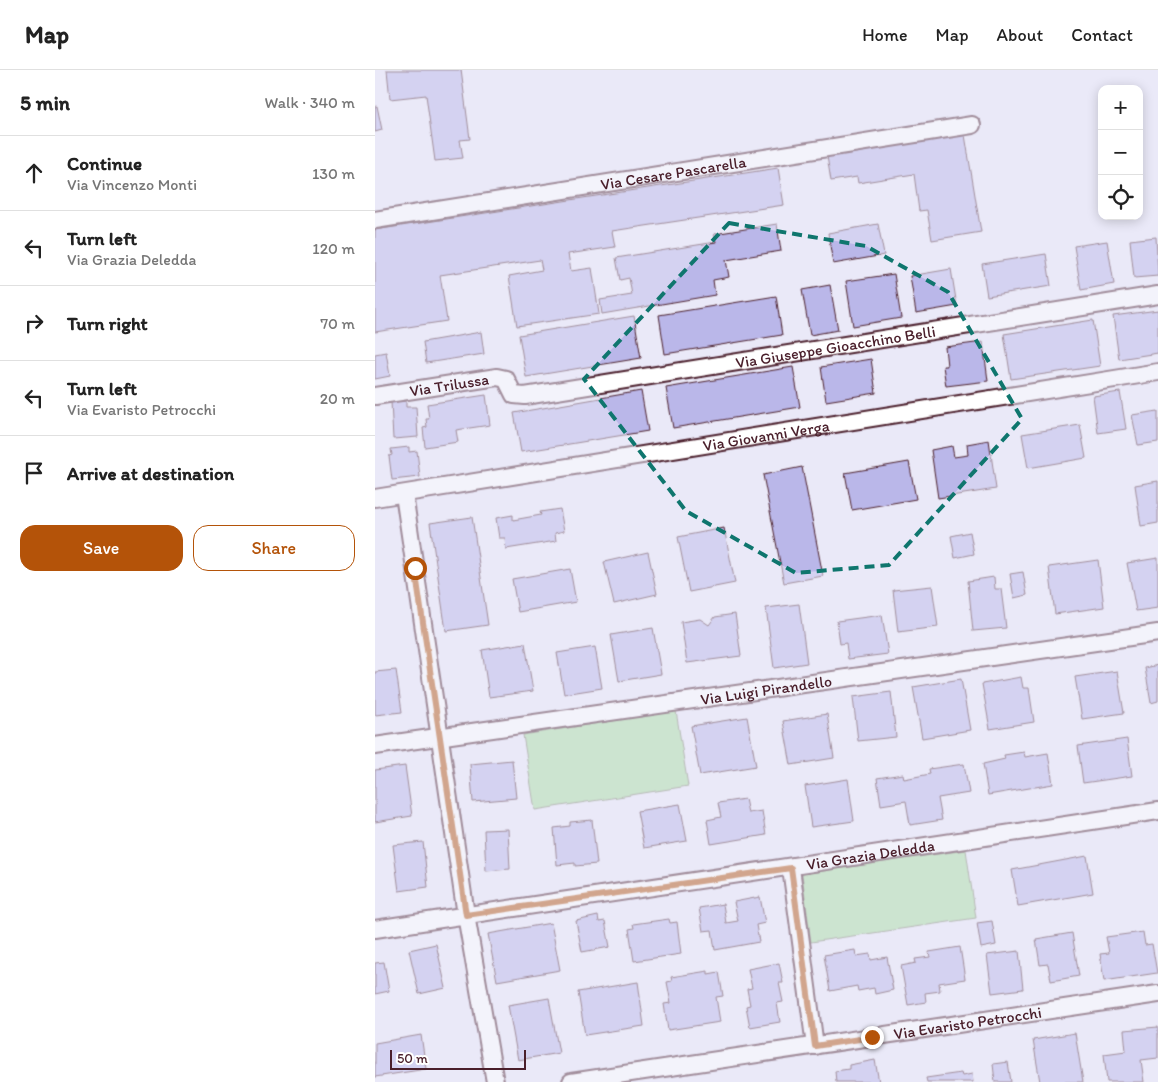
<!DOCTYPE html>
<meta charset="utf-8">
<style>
:root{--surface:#fff;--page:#f2f2f2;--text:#222;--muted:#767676;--line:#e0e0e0;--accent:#b45309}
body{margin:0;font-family:Itim,sans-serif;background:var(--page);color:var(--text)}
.controls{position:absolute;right:15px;top:15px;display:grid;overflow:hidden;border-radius:10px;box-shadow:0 2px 12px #0003}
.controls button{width:45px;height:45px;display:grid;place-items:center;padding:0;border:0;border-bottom:1px solid var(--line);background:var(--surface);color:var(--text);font:25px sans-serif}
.scale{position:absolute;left:15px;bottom:12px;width:136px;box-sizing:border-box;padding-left:5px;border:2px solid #4a1f2b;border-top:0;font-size:14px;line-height:18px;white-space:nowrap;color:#4a1f2b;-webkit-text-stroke:4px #fff;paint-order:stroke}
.stop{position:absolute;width:15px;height:15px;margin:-11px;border:4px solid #b45309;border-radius:50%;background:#fff}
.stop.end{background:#b45309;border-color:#fff;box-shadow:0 1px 5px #0008}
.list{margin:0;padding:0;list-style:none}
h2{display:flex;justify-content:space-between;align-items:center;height:65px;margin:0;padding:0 20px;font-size:21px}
h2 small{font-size:16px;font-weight:400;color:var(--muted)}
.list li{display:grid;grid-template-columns:32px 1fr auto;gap:15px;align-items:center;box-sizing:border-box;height:75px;padding:0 20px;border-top:1px solid var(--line)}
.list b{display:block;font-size:19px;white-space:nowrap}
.list p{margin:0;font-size:16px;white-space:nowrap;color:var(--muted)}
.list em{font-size:16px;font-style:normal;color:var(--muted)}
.actions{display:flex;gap:10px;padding:15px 20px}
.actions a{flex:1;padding:11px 0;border:1px solid var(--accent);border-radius:15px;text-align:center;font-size:18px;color:var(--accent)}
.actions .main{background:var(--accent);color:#fff}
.icon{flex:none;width:28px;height:28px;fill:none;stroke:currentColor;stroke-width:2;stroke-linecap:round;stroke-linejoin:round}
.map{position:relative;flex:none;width:783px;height:1012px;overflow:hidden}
header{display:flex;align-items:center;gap:30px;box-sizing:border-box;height:70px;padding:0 25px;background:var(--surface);border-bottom:1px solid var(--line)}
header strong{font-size:24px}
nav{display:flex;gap:28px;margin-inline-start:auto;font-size:18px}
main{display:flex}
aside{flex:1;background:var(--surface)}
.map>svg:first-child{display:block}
.green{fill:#a9dea0;stroke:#7a7e66}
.building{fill:#bab7e9;stroke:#4a1f2b}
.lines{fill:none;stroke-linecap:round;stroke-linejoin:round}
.street-casing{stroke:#4a1f2b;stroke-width:20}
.street{stroke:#fff;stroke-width:16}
.route{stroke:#b45309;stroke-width:6}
.marked{fill:none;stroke:#0f766e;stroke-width:4;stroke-dasharray:10 6;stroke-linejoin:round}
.labels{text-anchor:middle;stroke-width:4;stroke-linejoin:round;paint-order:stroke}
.street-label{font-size:16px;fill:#4a1f2b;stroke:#fff}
</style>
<header>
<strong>Map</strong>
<nav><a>Home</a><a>Map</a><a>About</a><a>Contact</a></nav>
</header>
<main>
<aside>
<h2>5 min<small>Walk · 340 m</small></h2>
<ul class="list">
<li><svg class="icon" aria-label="ahead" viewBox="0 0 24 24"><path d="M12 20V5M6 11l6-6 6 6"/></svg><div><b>Continue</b><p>Via Vincenzo Monti</p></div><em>130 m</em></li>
<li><svg class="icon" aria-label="left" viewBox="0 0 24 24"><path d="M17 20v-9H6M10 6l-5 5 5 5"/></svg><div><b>Turn left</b><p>Via Grazia Deledda</p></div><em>120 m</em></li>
<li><svg class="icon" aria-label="right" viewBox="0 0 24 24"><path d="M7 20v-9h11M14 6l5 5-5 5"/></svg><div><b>Turn right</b></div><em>70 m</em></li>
<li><svg class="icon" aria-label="left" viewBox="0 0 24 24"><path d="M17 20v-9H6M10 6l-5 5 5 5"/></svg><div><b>Turn left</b><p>Via Evaristo Petrocchi</p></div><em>20 m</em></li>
<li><svg class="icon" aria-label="arrive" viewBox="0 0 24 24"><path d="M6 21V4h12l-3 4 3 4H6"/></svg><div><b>Arrive at destination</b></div></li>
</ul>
<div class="actions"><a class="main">Save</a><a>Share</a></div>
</aside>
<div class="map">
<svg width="783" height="1012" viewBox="0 0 783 1012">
<rect width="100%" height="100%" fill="#eae9f8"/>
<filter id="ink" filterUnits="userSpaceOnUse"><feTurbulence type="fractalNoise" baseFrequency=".02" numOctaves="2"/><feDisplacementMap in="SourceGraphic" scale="10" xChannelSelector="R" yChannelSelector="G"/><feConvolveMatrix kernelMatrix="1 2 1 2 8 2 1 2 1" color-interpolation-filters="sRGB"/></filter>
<g filter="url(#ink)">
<!-- green -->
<path class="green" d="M301 641 313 716 160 740 148 665Z
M591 780 601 848 436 872 427 804Z"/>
<!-- building -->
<path class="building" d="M12 0H86L95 69 85 70 88 88 60 91 51 25 15 29Z
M2 36 7 60 0 62V37Z
M590 65 606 162 557 170 552 140 544 141 539 104 483 113 482 107 456 111 452 86Z
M403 98 409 135 237 161 240 177 193 184 196 201 217 198 224 244 142 256 134 206 167 200 165 190 65 205 72 251 0 262V160Z
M402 154 406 181 351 190 354 207 338 210 340 225 227 244 225 230 257 225 254 208 245 210 241 188 341 172 339 164Z
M503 154 509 185 458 194 453 163Z
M781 167 783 206 759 208 755 170Z
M732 171 739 214 706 220 699 176Z
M671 184 676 216 612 226 607 194Z
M576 199 582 236 541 243 535 206Z
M519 204 526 248 478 256 471 211Z
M455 215 463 260 435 265 427 220Z
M401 226 407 265 290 284 284 245Z
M783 240V283L744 289 738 246Z
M259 246 266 288 151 307 144 265Z
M718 250 725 296 636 309 629 264Z
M106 262 109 284 51 293 48 272Z
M608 272 613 311 571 316 568 296H572L570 277Z
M11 282 15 306 0 309V284Z
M496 289 501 323 451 331 446 297Z
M418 297 425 337 298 358 291 318Z
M266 321 273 361 146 382 139 343Z
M745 322 751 359 723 363 718 326Z
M111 325 115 355 81 360 83 372 50 377 48 358 52 357 51 349H54L52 334Z
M31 331V337H41L43 367 18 369 16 332Z
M783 341V372L763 375 757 345Z
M705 355 711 388 653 398 647 364Z
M614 370 621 419 563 428 556 380 577 376 579 387 593 385 592 374Z
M34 377V382L42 381 45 407 17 410 14 386 17 385 16 379Z
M534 392 541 429 477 440 470 403Z
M427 397 448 506 409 513 388 405Z
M783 411V453L766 456 760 415Z
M185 439 189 461 180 463 181 471 131 479 130 468H124L121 448 138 445V450L166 445 165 442Z
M97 447 113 555 71 561 55 453Z
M349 458 360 513 314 522 303 467Z
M595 462 599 484 580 488 576 466Z
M273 482 282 524 239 534 229 492Z
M783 488V538L761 541 752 493Z
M723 490 729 537 680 544 674 497Z
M195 499 201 532 143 542 137 509Z
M648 502 652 525 639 528 635 504Z
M619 507 620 519H626L631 558 598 561 593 511Z
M557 516 563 557 523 562 518 520Z
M424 534 432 593 399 598 391 538Z
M360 544 366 586 312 593 306 552 325 549 334 555 340 547Z
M507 545 513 584 473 589 471 573 465 574 462 551Z
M278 558 286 604 244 611 236 565Z
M150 573 158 621 114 627 107 580Z
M220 577 227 618 189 624 182 583Z
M783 595V631L776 633 770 598Z
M21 600 27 642 0 645V602Z
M742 601 749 643 707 649 700 607Z
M646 607 648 618H654L659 652 615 659 607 614Z
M586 609 595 660 547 668 538 617Z
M516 622 521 667 483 671 478 627Z
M452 644 459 688 416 695 408 651Z
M372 647 381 696 325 705 316 656Z
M752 669 757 706 708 713 703 676Z
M649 682 650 687 673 683 678 714 613 725 608 694 630 689 629 685Z
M137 690 141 728 98 732 95 694Z
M589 694 594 723 563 728 567 750 535 755 531 731 506 735 502 708 528 704 529 709 555 704 554 699Z
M30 696 37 746 0 752V700Z
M473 709 479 751 436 757 430 716Z
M370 729 373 743 387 741 391 765 336 774 332 750 346 747 343 733Z
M305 734 312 771 269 778 262 741Z
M217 750 222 794 200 796V793L182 795 179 758 195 756V752Z
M133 759 135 799 111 801 109 760Z
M48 772 53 817 24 821 18 775Z
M712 786 718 823 643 836 637 800Z
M385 827 390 853 381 855 384 872 340 880 337 860 328 861 324 838 348 834 351 853 363 851 359 832Z
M223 846 224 852 230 851 235 877 207 882 201 851Z
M294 849 295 853 302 852 306 884 259 891 254 859 259 858 258 854Z
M617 851 621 875 606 878 602 853Z
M176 853 185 900 122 911 113 864Z
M768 862 770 875 777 874 782 903 729 911 725 884 734 883 731 867Z
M697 863 704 906 676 911 673 894 665 895 661 869Z
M61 874 71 918 44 924 34 880Z
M585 877 590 909 564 913 565 921 550 923 551 932 533 935 526 896 541 893 540 889 555 887 554 882Z
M480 880 481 886 495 884 496 890 512 887 518 920 500 924 499 918 483 921 482 916 455 921 449 885Z
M644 881 648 919 617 923 612 885Z
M9 892 14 921 0 924V893Z
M404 893 408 913H404L408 932 402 933 405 952 375 957 371 936 375 935 372 919 377 918 373 899Z
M333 901V904L344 902 348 926 341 927 345 952 293 960 289 934 296 933 292 912 297 911 296 907Z
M263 912 269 956 210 965 203 922Z
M174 928 184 983 143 990 133 935Z
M783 957V988L766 990 769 1012H732L729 984 751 981 749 960Z
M700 963 708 1012H665L658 970Z
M46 965 51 999 0 1007V973Z
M500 990 504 1012H461L460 1001 474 999V995Z
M633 992 636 1012H620L618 994Z
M586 1003 587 1006 597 1004 598 1012H552L551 1008Z"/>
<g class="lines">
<defs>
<g id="street">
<path id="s1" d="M0 150 597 55"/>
<path id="s2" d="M0 326 122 307 131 309 139 325 150 326 783 225"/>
<path d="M29 424 91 845 120 1012"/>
<path id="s3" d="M0 428 783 302"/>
<path id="s4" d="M0 676 783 563"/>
<path d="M416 798 440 976"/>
<path id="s5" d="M0 859 783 741"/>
<path id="s6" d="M196 1012 783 924"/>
</g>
</defs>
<!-- street casing -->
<use href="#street" class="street-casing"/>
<!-- street -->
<use href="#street" class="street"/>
</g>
</g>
<g class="lines" filter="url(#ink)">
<!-- route -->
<path class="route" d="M40 498 91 845 416 798 440 976 497 967"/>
</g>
<!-- marked area -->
<path d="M0 0H783V1012H0ZM354 153 491 176 573 222 647 349 514 495 421 503 311 441 209 309Z" fill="#eae9f8" fill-opacity=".55" fill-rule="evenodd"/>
<path class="marked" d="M354 153 491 176 573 222 647 349 514 495 421 503 311 441 209 309Z"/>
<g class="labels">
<!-- street labels -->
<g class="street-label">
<text dy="6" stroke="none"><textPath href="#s1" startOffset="302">Via Cesare Pascarella</textPath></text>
<text dy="6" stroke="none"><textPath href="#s2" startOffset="476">Via Giuseppe Gioacchino Belli</textPath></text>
<text dy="6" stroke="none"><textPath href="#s2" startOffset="75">Via Trilussa</textPath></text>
<text dy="6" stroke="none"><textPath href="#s3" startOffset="396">Via Giovanni Verga</textPath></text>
<text dy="6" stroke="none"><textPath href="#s4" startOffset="395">Via Luigi Pirandello</textPath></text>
<text dy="6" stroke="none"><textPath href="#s5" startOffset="501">Via Grazia Deledda</textPath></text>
<text dy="6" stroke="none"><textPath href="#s6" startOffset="401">Via Evaristo Petrocchi</textPath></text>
</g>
</g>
</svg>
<div class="controls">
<button>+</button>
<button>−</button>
<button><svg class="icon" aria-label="locate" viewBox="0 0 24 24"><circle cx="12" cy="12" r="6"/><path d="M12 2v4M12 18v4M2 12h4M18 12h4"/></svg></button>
</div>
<div class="scale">50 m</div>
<div class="stop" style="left:40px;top:498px"></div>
<div class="stop end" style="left:497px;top:967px"></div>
</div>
</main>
